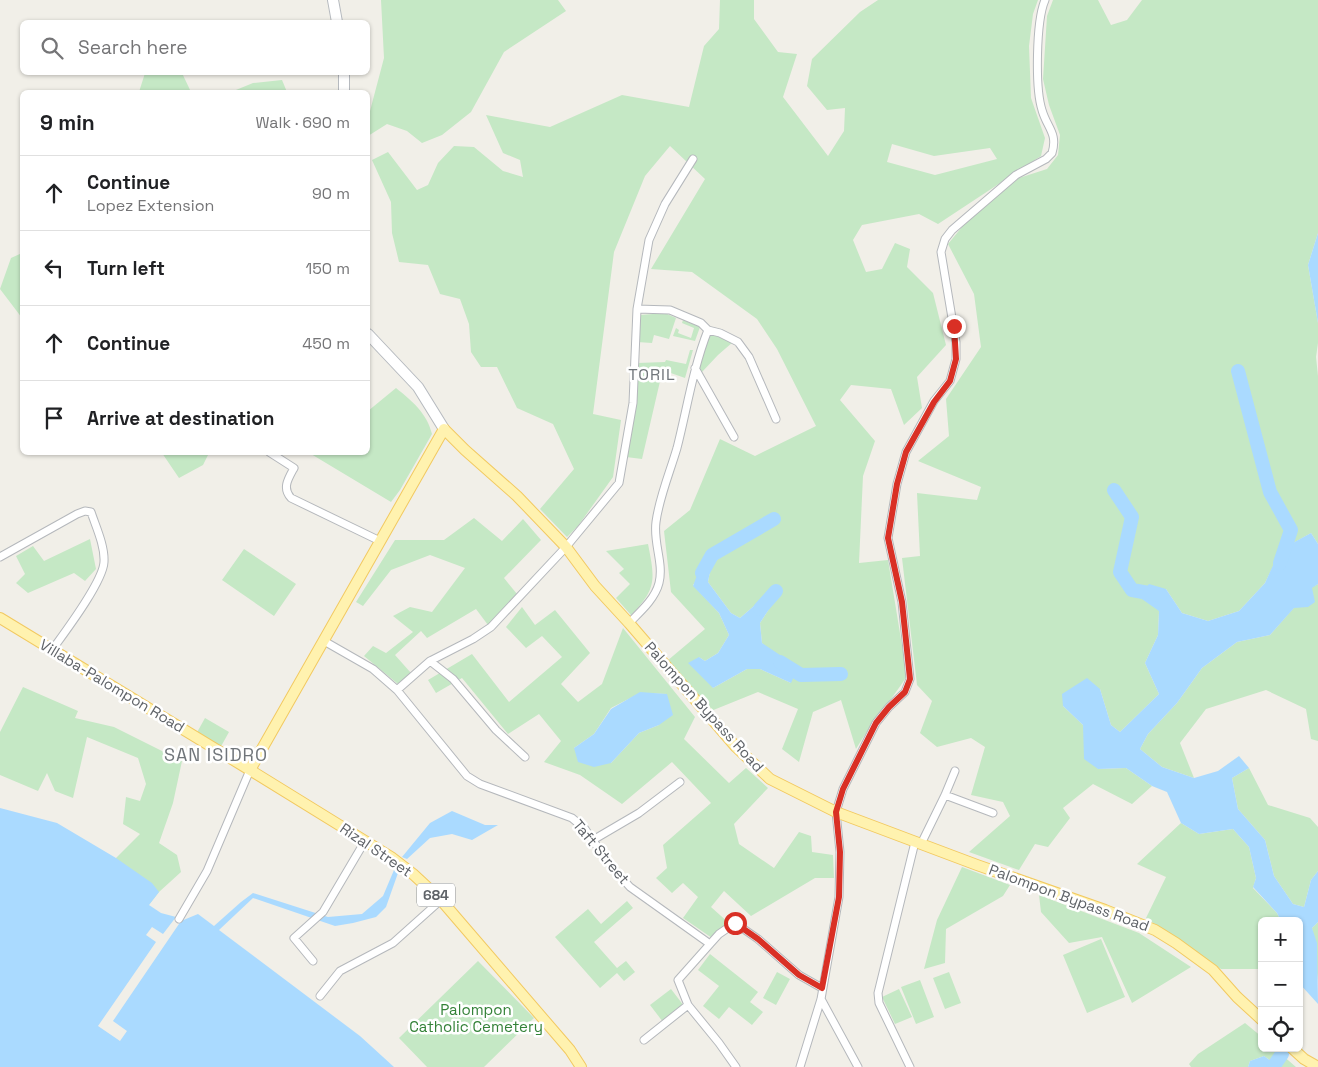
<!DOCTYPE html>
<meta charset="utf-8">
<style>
:root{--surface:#fff;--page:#f6f6f6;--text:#202124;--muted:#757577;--line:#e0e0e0}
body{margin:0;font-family:"Space Grotesk",sans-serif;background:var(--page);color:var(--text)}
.controls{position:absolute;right:15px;bottom:15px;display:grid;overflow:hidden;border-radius:8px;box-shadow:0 1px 4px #0004}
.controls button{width:45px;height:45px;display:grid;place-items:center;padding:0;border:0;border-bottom:1px solid var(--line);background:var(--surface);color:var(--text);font:25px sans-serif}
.stop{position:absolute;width:15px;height:15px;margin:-11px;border:4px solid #d93025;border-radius:50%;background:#fff}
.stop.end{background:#d93025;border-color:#fff;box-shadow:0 1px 5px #0008}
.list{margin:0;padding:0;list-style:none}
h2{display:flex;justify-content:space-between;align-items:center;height:65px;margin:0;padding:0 20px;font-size:21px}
h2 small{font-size:16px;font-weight:400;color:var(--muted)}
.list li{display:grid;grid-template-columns:32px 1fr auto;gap:15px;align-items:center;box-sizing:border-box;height:75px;padding:0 20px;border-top:1px solid var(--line)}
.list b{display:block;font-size:19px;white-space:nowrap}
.list p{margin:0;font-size:16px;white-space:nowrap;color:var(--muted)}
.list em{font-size:16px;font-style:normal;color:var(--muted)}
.icon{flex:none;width:28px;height:28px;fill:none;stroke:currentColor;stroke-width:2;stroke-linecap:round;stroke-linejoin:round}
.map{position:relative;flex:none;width:1318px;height:1067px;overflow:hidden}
.search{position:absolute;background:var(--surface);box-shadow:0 1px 4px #0004;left:20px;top:20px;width:350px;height:55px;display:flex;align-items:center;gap:12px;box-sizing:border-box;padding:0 18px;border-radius:8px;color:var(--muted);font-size:19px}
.panel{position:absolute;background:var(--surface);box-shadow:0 1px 4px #0004;left:20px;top:90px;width:350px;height:365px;border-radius:8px}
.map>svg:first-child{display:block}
.green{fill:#c5e8c5;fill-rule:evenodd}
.water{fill:#aadaff}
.pier{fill:#f1efe8}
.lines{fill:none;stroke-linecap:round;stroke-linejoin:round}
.river{stroke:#aadaff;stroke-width:14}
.street-casing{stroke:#b5b8bc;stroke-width:9}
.secondary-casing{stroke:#b6babf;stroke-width:12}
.primary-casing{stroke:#f2c960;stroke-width:12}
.street{stroke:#fff;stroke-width:7}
.secondary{stroke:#fff;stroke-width:10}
.primary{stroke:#fff2af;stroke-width:10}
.route{stroke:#d93025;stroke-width:6}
.labels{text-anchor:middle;stroke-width:5;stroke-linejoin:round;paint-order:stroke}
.shield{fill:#fff;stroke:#8f9295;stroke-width:1}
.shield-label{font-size:14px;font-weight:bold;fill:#5f6368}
.street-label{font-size:15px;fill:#5f6368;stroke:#fff}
.park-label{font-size:15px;fill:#348238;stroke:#fff}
.neighbourhood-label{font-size:16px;letter-spacing:1px;fill:#70757a;stroke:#fff}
.quarter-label{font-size:18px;letter-spacing:1px;fill:#70757a;stroke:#fff}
</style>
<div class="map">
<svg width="1318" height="1067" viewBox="0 0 1318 1067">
<rect width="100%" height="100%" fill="#f1efe8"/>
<!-- green -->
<path class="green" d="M381 0H558L566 11 504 52 471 112 442 135 422 143 407 131 387 124 368 136V114L370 111 384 58Z
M720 0H754V19L778 52 797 54 783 97 828 156 844 131 845 108 827 110 807 86 812 59 860 12 878 0H1038L1033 14 1029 46 1031 98 1045 138 1041 156 938 224 919 214 862 225 853 240 866 272 882 269 895 243 910 249 907 267 933 293 946 345 917 377 922 408 904 425 891 389 851 385 840 400 875 441 863 476 859 563 888 560 907 676C891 701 871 723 856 749L841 700 813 712 799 762 782 749 798 709 758 692 711 711 667 661 705 629 671 592 664 531 690 510 720 439 755 456 816 426 777 349 757 319 692 272 651 269 705 179 670 146 645 176 614 252 593 414 621 420 613 477 578 526 567 537 540 509 574 469 553 424 517 408 497 367H481L471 352 469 324 460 299 440 294 428 265 399 262 392 233 391 202 372 160 388 152 417 190 428 185 438 163 454 146 474 147 503 171 523 177 520 160 503 153 486 115 550 127 622 95 689 107 704 46 719 29ZM892 144 934 156 990 148 997 159 935 175 887 162ZM722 546 726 551 711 566 708 582 731 613 740 618 770 592 776 598 760 623 762 643 791 683 760 669H747L713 688 699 657 705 661 718 653 729 635 719 613 693 585Z
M1053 0H1098L1111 25 1127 20 1142 0H1318V233L1308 265 1318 323V343L1316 357 1318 376V544L1311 533 1281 550 1265 583 1239 611 1208 621 1182 613 1166 589 1159 611 1158 635 1145 663 1159 694 1120 732 1111 725 1100 689 1063 706 1083 725 1098 769 1126 768 1152 786 1132 804 1093 784 1063 808 1070 818 1048 847 1035 844 1019 870 969 852 1010 816 1003 802 971 795 985 747 971 738 937 747 920 733 932 701 917 685 902 558 920 556 917 493 977 500 981 487 918 461 949 436 946 399 981 347 974 294 948 244 971 216 1019 178 1047 169 1058 155 1060 135 1049 105 1043 79 1047 16Z
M145 73H182L191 92H139Z
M282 80 287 92H231L253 83Z
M22 253V318L0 289 11 258Z
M665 313 676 318 669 339 654 335 652 343 637 342 640 315Z
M683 320 700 327 695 341 673 336 676 328 679 330 678 333 691 338 694 328 682 323Z
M713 333 733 342 718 355 702 372 698 366 709 334Z
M690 350H693L685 378 665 371 661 377 642 459 626 457 637 363 665 362 666 360 686 364Z
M396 388C412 401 427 413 432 434L400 490 391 502 311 454 314 452H368V411Z
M162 453H209L203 465 179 478Z
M474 518 502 541 523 519 541 540 504 578 517 594 488 625 476 609 427 638 421 631 395 655 411 673 398 684 364 656 373 646 386 653 413 632 393 616 410 607 432 612 465 568 430 555 391 570 363 606 356 602 395 540H444Z
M90 539 96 569 85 581 74 573 28 593 16 583 25 574 16 556 33 546 44 561Z
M648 544C655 579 657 589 631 615L616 598 630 584 619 573 624 569 606 551Z
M244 549 296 584 274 616 222 580Z
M1318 584V741L1311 739 1306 709 1266 690 1206 709 1180 743 1194 778 1162 767 1140 749 1148 734 1177 703 1202 668 1237 642 1270 635 1312 587Z
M522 607 535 625 555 610 590 653 561 684 578 702 602 684 623 628 695 717 684 739 729 783 746 768 768 788 734 824 739 844 774 868 799 832 811 836 812 852 833 855 834 878H815L751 916 724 891 711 907 730 924 712 938 683 918 698 897 683 883 672 893 656 878 667 868 663 845 711 803 672 762 622 804 580 775 544 762 561 741 539 714 508 734 462 678 436 693 428 680 472 654 509 702 562 657 542 636 526 648 506 627ZM640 693 667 694 659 725 639 733 611 763 574 748 594 734 611 708Z
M23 687 78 711 75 718 114 727 182 761 173 803 159 843 177 855 181 872 159 892 144 911 99 858H116L140 834 123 824 126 797 140 801 146 784 138 758 87 737 73 798 55 791 47 773 38 791 0 775V732Z
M205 718 229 732 219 750 195 736Z
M1249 768 1268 805 1310 818 1318 827V871L1311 880 1304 907 1293 904 1274 876 1265 840 1238 809 1232 778Z
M1181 823 1199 834 1233 829 1249 847 1256 878 1253 888 1277 913 1281 921H1262V969H1221L1146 918 1166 877 1137 864Z
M962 867 1010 885 1003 896 946 929 945 963 924 969 937 920Z
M1039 895 1139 933 1191 967 1132 1003 1102 937 1069 943 1041 912Z
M627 901 633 908 594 942 617 968 626 961 635 972 624 981 617 973 600 988 555 937 588 909 601 924Z
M1318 922V982L1312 928Z
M1101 939 1125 997 1087 1013 1063 955Z
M710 954 758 992 750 1002 763 1012 752 1025 729 1007 719 1019 703 1006 719 986 698 970Z
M478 961 534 1018 484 1067H427L399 1038Z
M777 972 790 979 776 1005 763 998Z
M949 972 961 1003 945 1009 933 978Z
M920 980 934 1017 916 1024 901 987Z
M671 989 684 1006 663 1022 650 1005Z
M899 989 912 1017 895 1024 882 997Z
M1245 1023 1262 1037V1048H1274L1296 1067H1279L1264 1056 1250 1061 1248 1067H1191L1189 1064 1198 1054Z"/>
<!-- water -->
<path class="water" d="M1318 233V323L1308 265Z
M1311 533 1318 544V584L1312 588 1315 602 1308 607 1294 608 1270 635 1237 642 1202 668 1177 703 1148 734 1140 749 1162 767 1194 778 1218 771 1239 756 1249 768 1232 778 1238 809 1265 840 1274 876 1293 904 1304 907 1311 880 1318 871V922L1312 928 1317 943 1318 1004 1299 983V921H1281L1277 913 1253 887 1256 878 1249 847 1233 829 1199 834 1181 823 1167 792 1152 786 1126 768 1098 769 1084 759 1083 725 1063 706 1062 694 1087 678 1100 689 1111 725 1120 732 1159 694 1145 663 1158 635 1159 611 1139 597 1149 584 1166 589 1182 613 1208 621 1239 611 1265 583 1280 550Z
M722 546 726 551 711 566 708 582 731 613 740 618 770 592 776 598 760 623 762 643 798 667 791 683 760 669H747L713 688 688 663 699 657 705 661 718 653 729 635 719 613 693 586 700 567Z
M640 692 667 694 673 715 659 725 639 733 611 763 594 767 578 762 574 748 594 734 611 709Z
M0 808 57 823 116 858 152 883 159 892 149 905 161 913 176 917 181 921 198 914 214 926 241 902 253 893 328 917 362 914 383 896 394 870 398 873 386 907 376 917 353 923 335 926 253 898 219 930 360 1036 394 1067H0Z
M452 811 485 825H498L472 840 452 834 430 838 407 859 402 857 430 823Z
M1264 1056 1279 1067H1248L1250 1061Z"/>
<!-- pier -->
<path class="pier" d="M176 917 181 921 113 1021 127 1031 120 1041 98 1026 156 942 146 935 152 927 163 934Z"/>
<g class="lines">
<!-- river -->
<path class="river" d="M1238 371 1270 492 1291 530 1280 563
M1114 490 1132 517 1120 572 1132 590 1160 595
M702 573 712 555 774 519
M760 609 776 591
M780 662 801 675 841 674
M1273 1067 1282 1054"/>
<defs>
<path id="street" d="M637 309 670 310 701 323 708 330 720 333 738 342 749 357 776 419
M695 368 734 437
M269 452 294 468C288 479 282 488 291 498L380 541
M0 557 77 514 85 511 91 512C96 527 105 546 104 562 103 582 65 632 52 650
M629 623C640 612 655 599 659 583 664 563 653 543 656 522 659 498 670 472 677 448 687 409 693 368 708 330
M324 641 373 669 397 690 467 776 480 784 572 818 585 829 610 865 630 887 710 944 678 980 688 1005 719 1043 736 1067
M430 661 453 679 496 730 525 757
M397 690 430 661 473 639 491 627 566 547 619 483 633 403 637 309 649 240 665 204 693 159
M945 795 993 813
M593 840 639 813 680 782
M921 844 945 795 955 771
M179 919 207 871 250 770
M710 944 719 934 735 923 758 939 799 975 822 988
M313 961 294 938 323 912 365 841
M320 996 340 971 393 943 441 900
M821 999 858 1067
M644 1040 688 1005
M800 1067 821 999 839 897 840 852 836 812 843 789 876 723 889 707 905 692 910 679 902 602 888 538 897 484 906 452 934 401 950 381 956 359V342L941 252 945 239 952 230 1016 175 1046 159 1052 153C1058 133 1047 128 1042 110 1035 88 1036 21 1045 0
M910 1067 879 1003 878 993 915 842"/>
<path id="secondary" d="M333 0 337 22
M344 92V72
M368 334 418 387 444 429"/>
<path id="primary" d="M0 618 250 770 391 857 413 874 441 900 570 1050 581 1067
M250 770 444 429 465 450 517 496 566 547 595 586 629 623 736 747 770 779 836 812 977 865 1105 910 1155 930 1176 943 1213 970 1237 997 1262 1020
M1292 1048 1304 1059 1318 1067"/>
</defs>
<!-- street casing -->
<use href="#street" class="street-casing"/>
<!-- secondary casing -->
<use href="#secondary" class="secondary-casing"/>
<!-- primary casing -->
<use href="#primary" class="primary-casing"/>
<!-- street -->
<use href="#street" class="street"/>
<!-- secondary -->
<use href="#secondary" class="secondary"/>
<!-- primary -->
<use href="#primary" class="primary"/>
</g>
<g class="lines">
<!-- route -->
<path class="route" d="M735 923 758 939 799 975 822 988 839 897 840 852 836 812 843 789 876 723 889 707 905 692 910 679 902 602 888 538 897 484 906 452 934 402 950 381 956 359 954 326"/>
</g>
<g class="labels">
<!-- shield labels -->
<rect class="shield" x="417" y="883.5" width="38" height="23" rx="4"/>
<g class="shield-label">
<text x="436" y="900">684</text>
</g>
<!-- street labels -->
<g class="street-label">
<text transform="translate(112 686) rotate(31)" y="5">Villaba-Palompon Road</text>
<text transform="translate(704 707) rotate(48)" y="5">Palompon Bypass Road</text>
<text transform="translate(376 850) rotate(34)" y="5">Rizal Street</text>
<text transform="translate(601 852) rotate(50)" y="5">Taft Street</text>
<text transform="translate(1069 898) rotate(20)" y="5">Palompon Bypass Road</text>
</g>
<!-- park labels -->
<g class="park-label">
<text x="476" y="1015">Palompon<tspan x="476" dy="17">Catholic Cemetery</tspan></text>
</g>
<!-- neighbourhood labels -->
<g class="neighbourhood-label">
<text x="652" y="380">TORIL</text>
</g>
<!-- quarter labels -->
<g class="quarter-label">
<text x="216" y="761">SAN ISIDRO</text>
</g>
</g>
</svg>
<div class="controls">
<button>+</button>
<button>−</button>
<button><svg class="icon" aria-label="locate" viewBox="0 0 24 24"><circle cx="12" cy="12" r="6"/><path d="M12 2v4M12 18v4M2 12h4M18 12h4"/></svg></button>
</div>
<div class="stop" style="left:735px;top:923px"></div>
<div class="stop end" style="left:954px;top:326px"></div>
<div class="search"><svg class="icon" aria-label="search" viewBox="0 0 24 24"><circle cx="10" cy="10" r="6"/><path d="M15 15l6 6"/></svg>Search here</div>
<section class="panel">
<h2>9 min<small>Walk · 690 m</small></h2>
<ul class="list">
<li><svg class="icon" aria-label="ahead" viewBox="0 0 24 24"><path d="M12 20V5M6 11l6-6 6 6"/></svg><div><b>Continue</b><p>Lopez Extension</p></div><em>90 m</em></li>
<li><svg class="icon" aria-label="left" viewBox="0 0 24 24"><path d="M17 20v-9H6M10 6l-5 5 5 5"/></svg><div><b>Turn left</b></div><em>150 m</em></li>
<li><svg class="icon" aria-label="ahead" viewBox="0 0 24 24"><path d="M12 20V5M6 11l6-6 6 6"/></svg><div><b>Continue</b></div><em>450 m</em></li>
<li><svg class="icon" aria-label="arrive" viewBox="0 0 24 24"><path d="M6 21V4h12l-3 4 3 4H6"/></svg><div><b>Arrive at destination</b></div></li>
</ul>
</section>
</div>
